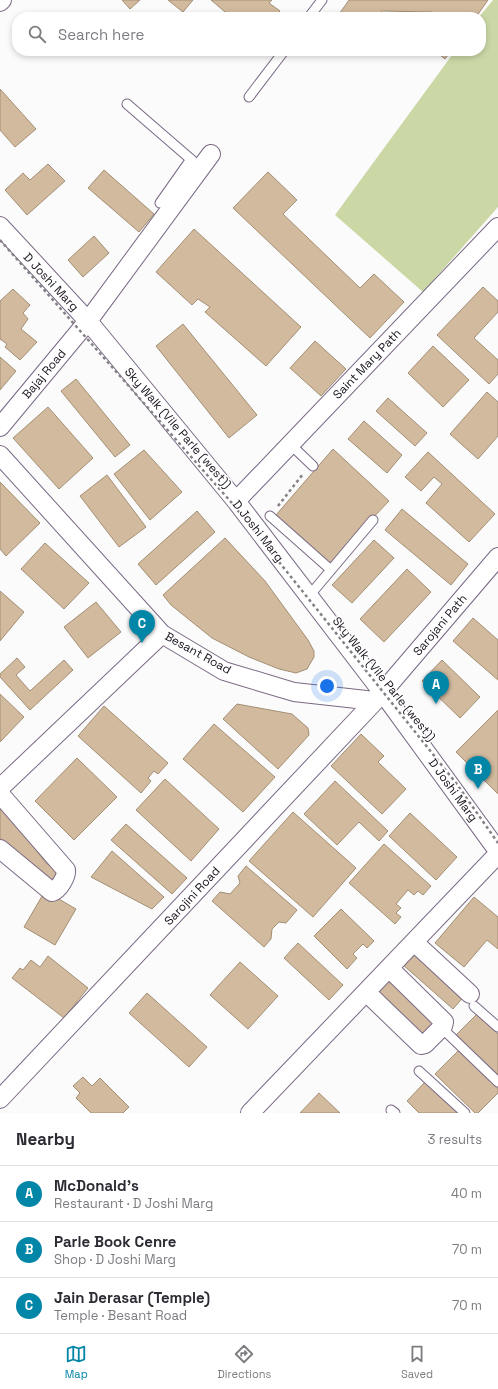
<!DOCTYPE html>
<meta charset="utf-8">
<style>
:root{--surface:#fff;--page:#f7f7f7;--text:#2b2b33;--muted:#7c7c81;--line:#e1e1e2;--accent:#0286a8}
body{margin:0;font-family:"Space Grotesk",sans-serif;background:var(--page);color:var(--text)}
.you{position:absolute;left:327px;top:686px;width:14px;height:14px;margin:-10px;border:3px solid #fff;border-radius:50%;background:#1a73e8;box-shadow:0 0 0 6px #1a73e833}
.badge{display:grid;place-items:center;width:26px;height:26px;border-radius:50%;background:var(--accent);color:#fff;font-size:13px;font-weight:700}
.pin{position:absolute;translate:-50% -33px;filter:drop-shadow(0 1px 2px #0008)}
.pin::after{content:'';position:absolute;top:21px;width:14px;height:12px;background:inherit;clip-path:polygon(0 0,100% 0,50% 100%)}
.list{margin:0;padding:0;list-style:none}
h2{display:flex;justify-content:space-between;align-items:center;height:52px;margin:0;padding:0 16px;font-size:17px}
h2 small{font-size:13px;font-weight:400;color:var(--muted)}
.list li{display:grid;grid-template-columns:26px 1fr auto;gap:12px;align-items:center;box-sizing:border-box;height:56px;padding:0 16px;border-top:1px solid var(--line)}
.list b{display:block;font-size:15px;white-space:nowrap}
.list p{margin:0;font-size:13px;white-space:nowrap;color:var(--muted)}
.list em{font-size:13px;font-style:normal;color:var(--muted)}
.icon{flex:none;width:22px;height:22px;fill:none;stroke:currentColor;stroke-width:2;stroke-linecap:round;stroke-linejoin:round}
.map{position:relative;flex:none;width:498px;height:1113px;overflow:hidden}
.search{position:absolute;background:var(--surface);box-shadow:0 2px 6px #0003;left:12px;right:12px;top:12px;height:44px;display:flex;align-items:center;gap:10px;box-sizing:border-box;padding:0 14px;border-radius:16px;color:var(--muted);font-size:15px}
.sheet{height:220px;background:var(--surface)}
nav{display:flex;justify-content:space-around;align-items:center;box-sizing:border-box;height:56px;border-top:1px solid var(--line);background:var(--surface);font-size:11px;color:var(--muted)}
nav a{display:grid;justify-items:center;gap:2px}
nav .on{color:var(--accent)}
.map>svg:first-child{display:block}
.green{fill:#cbd8a6}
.building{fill:#d1ba9e;stroke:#a48f74}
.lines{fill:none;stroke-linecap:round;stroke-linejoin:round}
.service-casing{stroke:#7a6984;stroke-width:11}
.minor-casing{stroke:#7a6984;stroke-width:20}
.path{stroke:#848086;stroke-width:2.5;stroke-dasharray:3 3;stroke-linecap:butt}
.service{stroke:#fff;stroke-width:9}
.minor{stroke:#fff;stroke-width:18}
.path-bridge{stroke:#848086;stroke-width:2.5;stroke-dasharray:3 3;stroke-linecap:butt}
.labels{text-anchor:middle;stroke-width:3;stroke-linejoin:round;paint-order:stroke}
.street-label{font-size:12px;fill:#19121d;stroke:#fff}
</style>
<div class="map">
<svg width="498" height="1113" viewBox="0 0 498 1113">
<rect width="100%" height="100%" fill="#fbfbfb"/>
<!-- green -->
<path class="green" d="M493 0H498V207L423 292 335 215 455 51H481V17H479Z"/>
<!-- building -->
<path class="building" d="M122 0H140L130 9Z
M168 0H193L183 12Z
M211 0H272L269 3 280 11 276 16 277 17H231Z
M349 0H488L476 17H441L431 12 382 11 377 17H337Z
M435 51H451L445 59Z
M0 89 36 129 15 147 0 130Z
M48 164 65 181 27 215 5 190 23 173 30 180Z
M104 170 154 214 139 232 88 188Z
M268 172 297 200 283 214 360 288 374 274 404 302 370 338 233 208Z
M194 229 301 327 266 366 205 312 210 307 198 299 192 305 156 272Z
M94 236 109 253 83 277 68 260Z
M483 287 498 301V312L474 338 498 360V374L489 384 437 335Z
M13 289 30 305 23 313 28 319 21 329 37 342 20 360 5 347 7 344 0 339V301Z
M183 324 257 415 229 438 156 346Z
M315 341 346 369 321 396 290 368Z
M433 346 469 380 443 407 408 373Z
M0 357 16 371 0 390Z
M76 379 130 445 115 457 61 391Z
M487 392 498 402V436L478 459 450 434Z
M388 398 427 433 415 446 376 411Z
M48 407 93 458 59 489 13 438Z
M364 421 402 455 387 473 348 439Z
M333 449 389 501 328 565 276 515Z
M144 450 182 492 150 520 114 474Z
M428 452 495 514 469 542 426 503 442 484 434 477 421 491 405 477Z
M107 475 146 527 119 547 80 496Z
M0 482 40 523 6 556 0 549Z
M402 509 468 564 451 585 385 530Z
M197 511 215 532 156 585 138 564Z
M225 538 265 581 308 640 314 651V657L307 669 296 673 279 669 249 657 212 638 171 605 163 595Z
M374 540 394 558 352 603 332 585Z
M45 543 89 583 64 609 21 569Z
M407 569 431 592 384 642 360 619Z
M0 591 24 612 0 641Z
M96 602 121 632 88 658 64 627Z
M473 618 498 640V680L453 641Z
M17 658 25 667 16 675 30 691 64 660 73 670 30 710 0 677V674Z
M442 660 480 697 460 718 422 681Z
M0 694 24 717 0 742Z
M237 704 292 714 308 728 309 735 278 769 223 719Z
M104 706 168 763 158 774 154 771 148 778 151 781 141 793 78 736Z
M498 710V794L456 752Z
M214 724 275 777 243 812 183 759Z
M361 734 384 756 378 762 406 789 382 814 331 766Z
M77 758 117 797 74 840 35 801Z
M165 779 219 829 191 861 136 810Z
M335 781 388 831 379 841 359 822 337 845 304 814Z
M0 805 7 812 46 863 61 874 54 889 0 845Z
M293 812 356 868 313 917 249 861Z
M410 813 457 857 436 880 389 836Z
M126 824 187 878 172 894 111 840Z
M384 844 431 886 423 895 418 891 414 895 408 890 396 904 401 908 396 913 401 917 395 924 349 883Z
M112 851 164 897 152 909 91 877Z
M246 866 297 910 286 923 279 922 272 929 271 939 264 947 212 901 220 892 230 894 240 883 238 876Z
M45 891 76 909 55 945 24 927Z
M474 897 498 917V949L487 940 464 967 435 943Z
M341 909 374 941 367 948 363 944 353 954 357 958 347 969 314 936Z
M298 943 343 985 329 1000 284 958Z
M416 949 466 994 453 1009 402 964Z
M48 956 88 988 64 1018 12 978 20 968 23 970 31 960 40 967Z
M240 962 278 996 248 1029 210 995Z
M392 975 442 1024 423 1043 373 995Z
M147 993 207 1047 189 1067 129 1013Z
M477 1014 498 1034V1077L456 1035Z
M461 1048 498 1085V1093L478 1113H475L435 1074Z
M83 1077 92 1086 100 1078 129 1107 123 1113H91L76 1098 80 1093 73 1086Z
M426 1081 459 1113H419L407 1101Z
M319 1093 340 1113H300Z"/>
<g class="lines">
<defs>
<path id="service" d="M309 17 322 0
M249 97 284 51
M127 104 201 168
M160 203 191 159
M290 444 313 466
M270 516 331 570
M309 596 373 520
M474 1006 498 1027
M446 1032 498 1082
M419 1071 465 1113
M391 1110 395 1113"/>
<path id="minor" d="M0 2 2 0
M0 226 88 321 236 501 383 693 498 851
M0 427 88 321 211 154
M0 455 162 634 224 671 294 692 375 701
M236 501 498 227
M0 788 162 634
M0 794 66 870C67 876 59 890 52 892L0 849
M414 942 470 994
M366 992 421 1045 425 1044 443 1026 444 1022 389 968
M0 1099 375 701 498 557
M250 1113 498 854"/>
</defs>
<!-- service casing -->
<use href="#service" class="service-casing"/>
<!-- minor casing -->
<use href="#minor" class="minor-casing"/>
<!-- path -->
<path class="path" d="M278 506 303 474"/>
<!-- service -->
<use href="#service" class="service"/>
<!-- minor -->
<use href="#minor" class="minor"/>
<!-- path-bridge -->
<path class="path-bridge" d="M0 240 231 502 456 783 498 843"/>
</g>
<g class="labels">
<!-- street labels -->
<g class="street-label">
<text transform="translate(51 282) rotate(47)" y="4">D Joshi Marg</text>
<text transform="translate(367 364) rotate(-46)" y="4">Saint Mary Path</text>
<text transform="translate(44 374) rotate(-50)" y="4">Bajaj Road</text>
<text transform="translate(178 428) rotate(49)" y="4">Sky Walk (Vile Parle (west))</text>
<text transform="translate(258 531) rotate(52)" y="4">D Joshi Marg</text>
<text transform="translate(440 625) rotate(-50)" y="4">Sarojani Path</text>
<text transform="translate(198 653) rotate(29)" y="4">Besant Road</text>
<text transform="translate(384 679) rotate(51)" y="4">Sky Walk (Vile Parle (west))</text>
<text transform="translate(453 790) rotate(54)" y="4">D Joshi Marg</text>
<text transform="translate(192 896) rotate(-47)" y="4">Sarojini Road</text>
</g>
</g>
</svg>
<div class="you"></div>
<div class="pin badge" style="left:436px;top:704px">A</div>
<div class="pin badge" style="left:478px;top:789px">B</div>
<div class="pin badge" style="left:142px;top:643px">C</div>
<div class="search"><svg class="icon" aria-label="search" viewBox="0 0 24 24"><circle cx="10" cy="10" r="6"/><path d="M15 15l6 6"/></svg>Search here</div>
</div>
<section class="sheet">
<h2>Nearby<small>3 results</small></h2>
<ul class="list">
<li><span class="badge">A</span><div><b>McDonald's</b><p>Restaurant · D Joshi Marg</p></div><em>40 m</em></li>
<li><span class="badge">B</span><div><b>Parle Book Cenre</b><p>Shop · D Joshi Marg</p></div><em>70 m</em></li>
<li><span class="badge">C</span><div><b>Jain Derasar (Temple)</b><p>Temple · Besant Road</p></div><em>70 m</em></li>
</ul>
</section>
<nav>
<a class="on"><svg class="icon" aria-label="map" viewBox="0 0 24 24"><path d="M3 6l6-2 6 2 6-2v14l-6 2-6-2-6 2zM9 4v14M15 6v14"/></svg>Map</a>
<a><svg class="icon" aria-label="directions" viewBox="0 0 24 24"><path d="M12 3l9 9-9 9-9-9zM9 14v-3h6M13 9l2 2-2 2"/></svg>Directions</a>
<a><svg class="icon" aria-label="saved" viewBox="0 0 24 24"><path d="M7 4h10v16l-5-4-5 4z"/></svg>Saved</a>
</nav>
